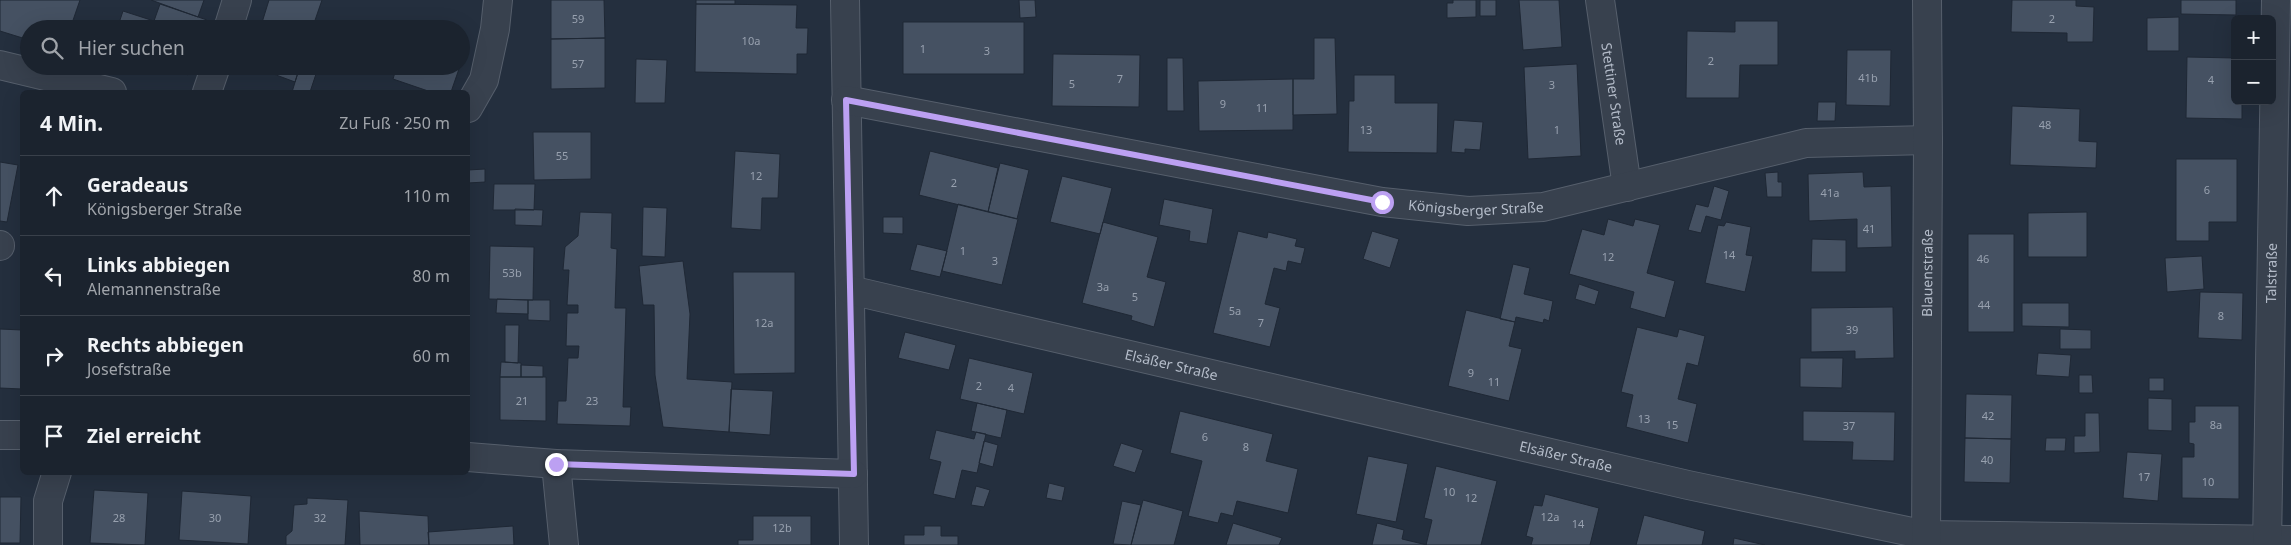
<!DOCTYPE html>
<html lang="de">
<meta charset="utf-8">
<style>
:root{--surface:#1b232e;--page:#242b36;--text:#f1f3f6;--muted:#a0a4aa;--line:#39404a}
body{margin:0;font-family:"Noto Sans",sans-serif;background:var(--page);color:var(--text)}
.controls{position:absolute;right:15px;top:15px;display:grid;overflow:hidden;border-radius:8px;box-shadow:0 5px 20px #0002}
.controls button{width:45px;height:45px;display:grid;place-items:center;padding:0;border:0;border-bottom:1px solid var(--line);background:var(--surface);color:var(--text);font:25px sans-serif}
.stop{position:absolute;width:15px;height:15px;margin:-11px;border:4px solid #bca0f2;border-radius:50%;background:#fff}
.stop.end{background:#bca0f2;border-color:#fff;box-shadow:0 1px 5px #0008}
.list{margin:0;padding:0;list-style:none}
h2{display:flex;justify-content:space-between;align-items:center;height:65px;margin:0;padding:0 20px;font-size:21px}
h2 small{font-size:16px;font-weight:400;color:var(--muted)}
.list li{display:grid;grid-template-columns:32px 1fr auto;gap:15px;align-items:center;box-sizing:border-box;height:80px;padding:0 20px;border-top:1px solid var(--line)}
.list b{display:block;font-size:19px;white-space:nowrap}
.list p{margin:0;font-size:16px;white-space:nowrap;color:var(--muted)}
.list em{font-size:16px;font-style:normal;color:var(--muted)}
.icon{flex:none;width:28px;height:28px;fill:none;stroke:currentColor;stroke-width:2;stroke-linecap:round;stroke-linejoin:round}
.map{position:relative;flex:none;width:2291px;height:545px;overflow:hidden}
.search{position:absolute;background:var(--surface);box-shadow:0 5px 20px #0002;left:20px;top:20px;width:450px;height:55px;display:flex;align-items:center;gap:12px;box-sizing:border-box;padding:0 18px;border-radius:28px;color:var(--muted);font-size:19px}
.panel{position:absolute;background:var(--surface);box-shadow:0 5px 20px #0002;left:20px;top:90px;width:450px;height:385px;border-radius:8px}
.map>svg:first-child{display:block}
.building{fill:#455162;stroke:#1f2835}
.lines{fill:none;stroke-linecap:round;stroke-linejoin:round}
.minor-casing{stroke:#565f6c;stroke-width:30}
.minor{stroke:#38414e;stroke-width:28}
.route{stroke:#bca0f2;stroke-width:6}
.labels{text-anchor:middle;stroke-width:4;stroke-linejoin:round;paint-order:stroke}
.number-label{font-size:11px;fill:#98a1af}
.street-label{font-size:14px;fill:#b4bcc9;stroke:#1d2633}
</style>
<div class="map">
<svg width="2291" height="545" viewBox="0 0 2291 545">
<rect width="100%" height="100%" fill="#242f3e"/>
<!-- building -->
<path class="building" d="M0 0H80L70 29H29V40L0 31Z
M151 0H204L198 17Z
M269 0H322L312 29H260Z
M551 0H604L605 38 551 39Z
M696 0H735V4H696Z
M1019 0H1035L1036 17 1020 18Z
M1453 0H1476V17L1447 18V3H1453Z
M1480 0H1496V16H1480Z
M1519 0H1559L1562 47 1523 50Z
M2012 0H2076V6L2094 7 2093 42H2067V33L2011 32Z
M2181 0H2236V15L2181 14Z
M160 4 207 20 204 29H117L123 11 154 21Z
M696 4 797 5 796 28H808L807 54H797V74L695 72Z
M2179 17V51H2147V18Z
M1735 21H1778V65H1740L1739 98H1686L1687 31 1735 32Z
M903 22H1024V74H903Z
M605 38V88L551 89V39Z
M1314 38H1335L1337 114 1293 115V79H1314Z
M461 46 467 48 461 64Z
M1847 50H1891L1890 106 1846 105Z
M1053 54 1140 55 1139 107 1052 106Z
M2187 57 2235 58V101H2242V119L2186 118Z
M1167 58H1183L1184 111H1167Z
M636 59 667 60 665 103H635Z
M1577 64 1581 156 1528 159 1524 67Z
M162 66H191L188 75Z
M270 66H300L295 82 268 72Z
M300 66 317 71 310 92H292Z
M397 66H460L451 92H431L393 79Z
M1354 75H1395V103H1438L1437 153 1348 152 1349 101H1354Z
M1293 79V130L1199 131 1198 81Z
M1818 102H1836L1835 121H1817Z
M2012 106 2080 109 2079 141 2097 142 2096 168 2010 165Z
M1454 120 1483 122 1480 150 1465 149V153L1451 152Z
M533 132H591V179L534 180Z
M735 151 780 154 778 198H762L761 230 731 228Z
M930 151 998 168 988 212 919 195Z
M2176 159H2237V222H2209V241H2176Z
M0 162 18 165 7 222 0 221Z
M1000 163 1029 170 1017 219 988 212Z
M485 169V182L468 183V170Z
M1778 172V182H1782V197H1767L1765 173Z
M1863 172 1864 187 1891 186 1892 247 1857 248V219L1809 221 1808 174Z
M1062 176 1112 188 1100 234 1050 222Z
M494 184H535L534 210H493Z
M1714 186 1729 191 1721 220 1706 216 1701 233 1688 230 1696 204 1708 207Z
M1164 199 1213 209 1207 244 1189 241 1190 231 1159 225Z
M958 204 1018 219 1002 285 942 271Z
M643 207 667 208 665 257 642 256Z
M515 209 543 210 542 226 515 225Z
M580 212 612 213 611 248 617 249 615 308H626L623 407H631L630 426 557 424 558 401H566L568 358H578L579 346H566L567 313H578V305H567L569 270H563L565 247 578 236Z
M2087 212V257H2028V213Z
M883 217H903V234L883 233Z
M1608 219 1633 226 1635 219 1660 225 1647 273 1675 281 1665 318 1630 308 1634 292 1569 274 1582 229 1604 235Z
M1103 222 1158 237 1147 277 1166 282 1154 327 1131 320 1132 316 1082 303Z
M1726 222 1751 227 1746 255 1753 256 1745 292 1705 283 1718 225 1724 226Z
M1238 231 1267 238 1268 232 1297 239 1295 246 1305 248 1301 264 1288 261 1286 271 1274 268 1265 304 1280 308 1270 347 1213 333Z
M1372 231 1399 239 1390 268 1363 259Z
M1968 234H2014V332H1968Z
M1812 239 1846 240V272H1811Z
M917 244 947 251 940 277 910 270Z
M490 246 534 247 533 300 489 299Z
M2202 256 2204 289 2167 292 2165 258Z
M683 261 690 314 687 379 732 382 729 432 663 427 655 375 654 305H643L639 266Z
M1513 264 1530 268 1524 294 1553 301 1549 321 1544 319 1543 323 1516 317 1515 322 1500 319Z
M733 272H795V373L734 374Z
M1579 284 1599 291 1595 305 1575 299Z
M2200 292 2243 293 2242 340 2198 338Z
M497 299 528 300V314L496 313Z
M528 300H550V321L528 320Z
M2022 303H2069V327L2022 326Z
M1893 307 1894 358 1855 359V351L1811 352V308Z
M1466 310 1515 322 1509 346 1522 349 1509 401 1448 386Z
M505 325H519L518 363 505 362Z
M1637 327 1677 337 1679 329 1705 336 1698 366 1687 363 1678 399 1697 404 1688 443 1626 427 1633 395 1621 392Z
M0 329 22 330V389L0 388Z
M2060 329 2091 330V349H2060Z
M905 332 956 345 949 370 898 358Z
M2038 353 2071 355 2069 377 2036 375Z
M969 358 1033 373 1024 414 960 399Z
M1800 358H1843L1842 388 1800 387Z
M501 362 521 363V377H500Z
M521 365 543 366V377H521Z
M2079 375H2092L2093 393H2079Z
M500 377H546V421L500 420Z
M2149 378H2164V391H2149Z
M731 389 773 391 770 435 729 432Z
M1966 394 2012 395 2011 439 1965 438Z
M2148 398 2172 399V431L2148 430Z
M977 403 1007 410 1001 438 971 431Z
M2195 406H2239V499L2182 498V457H2194V444L2189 443V422H2195Z
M1180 411 1273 434 1266 461 1298 469 1288 513 1237 501 1233 516 1221 513 1218 523 1188 516 1202 461 1170 453Z
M1803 411 1895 412 1894 461 1852 460 1853 442 1803 441Z
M2085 413H2099L2100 452 2074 453V436H2085Z
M936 430 974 439 976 432 986 434 977 473 962 470 955 499 933 494 941 462 929 459Z
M1965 438 2011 439 2010 483 1964 482Z
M2046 438H2066L2065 451H2045Z
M984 441 998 445 993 467 979 463Z
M1121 443 1143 450 1135 473 1113 466Z
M2127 452 2162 454 2158 501 2123 498Z
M1368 456 1408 464 1396 522 1356 514Z
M1436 466 1497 481 1481 545H1426L1432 520 1424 518Z
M1049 483 1065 487 1062 501 1046 498Z
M976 486 990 490 984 507 971 505Z
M94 490 148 493 145 545 90 543Z
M182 491 251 496 248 544 179 540Z
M1545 494 1599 508 1590 545H1531L1533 538 1526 536 1534 505 1542 506Z
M0 497H21L20 543H0Z
M307 498 348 500 345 545H286V536L292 531 294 505 307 504Z
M1143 500 1183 511 1174 545H1131Z
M1122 501 1141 505 1131 545 1113 544Z
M359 511 428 516 429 545H360Z
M1644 515 1705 531 1702 545H1636Z
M753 516H811V545H738V540H753Z
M1233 523 1282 538 1279 545H1226Z
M1377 523 1404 530 1402 539 1427 545H1372Z
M513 526 514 545H429L428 532Z
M924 526H941V536H958V545H904V535H924Z
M1734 538 1765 545H1733Z"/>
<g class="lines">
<defs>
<g id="minor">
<path d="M845 0 854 545"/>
<path id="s1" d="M1600 0 1627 187"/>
<path d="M228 29 237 0"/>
<path d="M0 65 112 92"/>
<path d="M207 92 216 66"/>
<path id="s2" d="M846 100 1382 202 1468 211 1543 207 1806 143 1928 140"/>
<path d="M468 108 484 80 495 29 498 0"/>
<path d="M0 245V246"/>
<path id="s3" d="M850 290 1688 485 1926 535 2291 540"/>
<path d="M0 435H22"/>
<path d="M468 457 556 464 853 474"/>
<path d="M556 464 564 545"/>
<path d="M48 545V501L57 472"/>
<path id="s4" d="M1926 545 1928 140 1927 0"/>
<path id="s5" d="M2267 545 2276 0"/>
</g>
</defs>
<!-- minor casing -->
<use href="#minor" class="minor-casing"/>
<!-- minor -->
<use href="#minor" class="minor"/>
</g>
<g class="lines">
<!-- route -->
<path class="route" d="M556 464 854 474 846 100 1382 202"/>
</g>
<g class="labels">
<!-- number labels -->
<g class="number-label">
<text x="578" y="23">59</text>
<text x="2052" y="23">2</text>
<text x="751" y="45">10a</text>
<text x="923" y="53">1</text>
<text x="987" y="55">3</text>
<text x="1711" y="65">2</text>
<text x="578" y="68">57</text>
<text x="1868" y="82">41b</text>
<text x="1120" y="83">7</text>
<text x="2211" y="84">4</text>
<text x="1072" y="88">5</text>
<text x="1552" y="89">3</text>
<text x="1223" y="108">9</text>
<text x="1262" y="112">11</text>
<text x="2045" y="129">48</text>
<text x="1366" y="134">13</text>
<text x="1557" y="134">1</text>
<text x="562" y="160">55</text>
<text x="756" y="180">12</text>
<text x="954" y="187">2</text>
<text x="2207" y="194">6</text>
<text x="1830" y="197">41a</text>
<text x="1869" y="233">41</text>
<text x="963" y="255">1</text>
<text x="1729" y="259">14</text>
<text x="1608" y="261">12</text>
<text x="1983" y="263">46</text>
<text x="995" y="265">3</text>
<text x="512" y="277">53b</text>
<text x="1103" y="291">3a</text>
<text x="1135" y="301">5</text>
<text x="1984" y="309">44</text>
<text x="1235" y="315">5a</text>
<text x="2221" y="320">8</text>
<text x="764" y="327">12a</text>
<text x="1261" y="327">7</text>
<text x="1852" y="334">39</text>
<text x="1471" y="377">9</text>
<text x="1494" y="386">11</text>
<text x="979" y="390">2</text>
<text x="1011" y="392">4</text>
<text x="522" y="405">21</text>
<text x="592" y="405">23</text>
<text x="1988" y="420">42</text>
<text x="1644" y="423">13</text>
<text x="1672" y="429">15</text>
<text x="2216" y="429">8a</text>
<text x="1849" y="430">37</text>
<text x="1205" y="441">6</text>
<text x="1246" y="451">8</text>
<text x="1987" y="464">40</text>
<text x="2144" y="481">17</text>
<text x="2208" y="486">10</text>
<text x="1449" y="496">10</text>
<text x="1471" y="502">12</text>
<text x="1550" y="521">12a</text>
<text x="119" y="522">28</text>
<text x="215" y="522">30</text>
<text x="320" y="522">32</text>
<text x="1578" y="528">14</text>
<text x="782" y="532">12b</text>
</g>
<!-- street labels -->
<g class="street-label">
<text dy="5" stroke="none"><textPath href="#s1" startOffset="95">Stettiner Straße</textPath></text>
<text dy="5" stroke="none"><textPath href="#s2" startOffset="640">Königsberger Straße</textPath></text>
<text dy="5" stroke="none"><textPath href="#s4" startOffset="272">Blauenstraße</textPath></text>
<text dy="5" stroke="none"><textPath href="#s5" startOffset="272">Talstraße</textPath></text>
<text dy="5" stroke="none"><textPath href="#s3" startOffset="330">Elsäßer Straße</textPath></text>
<text dy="5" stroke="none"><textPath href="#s3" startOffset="735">Elsäßer Straße</textPath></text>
</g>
</g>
</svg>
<div class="controls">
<button>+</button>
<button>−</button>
</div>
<div class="stop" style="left:1382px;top:202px"></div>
<div class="stop end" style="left:556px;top:464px"></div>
<div class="search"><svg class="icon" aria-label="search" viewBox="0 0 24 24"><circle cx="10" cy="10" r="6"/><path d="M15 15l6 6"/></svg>Hier suchen</div>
<section class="panel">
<h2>4 Min.<small>Zu Fuß · 250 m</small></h2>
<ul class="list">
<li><svg class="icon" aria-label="ahead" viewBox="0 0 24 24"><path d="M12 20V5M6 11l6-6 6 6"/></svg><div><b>Geradeaus</b><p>Königsberger Straße</p></div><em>110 m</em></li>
<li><svg class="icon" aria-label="left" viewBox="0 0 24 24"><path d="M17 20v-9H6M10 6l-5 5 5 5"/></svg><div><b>Links abbiegen</b><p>Alemannenstraße</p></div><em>80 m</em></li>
<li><svg class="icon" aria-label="right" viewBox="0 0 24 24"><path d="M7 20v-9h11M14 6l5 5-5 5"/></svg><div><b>Rechts abbiegen</b><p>Josefstraße</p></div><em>60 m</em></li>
<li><svg class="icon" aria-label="arrive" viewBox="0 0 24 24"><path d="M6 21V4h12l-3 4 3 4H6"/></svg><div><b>Ziel erreicht</b></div></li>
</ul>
</section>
</div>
